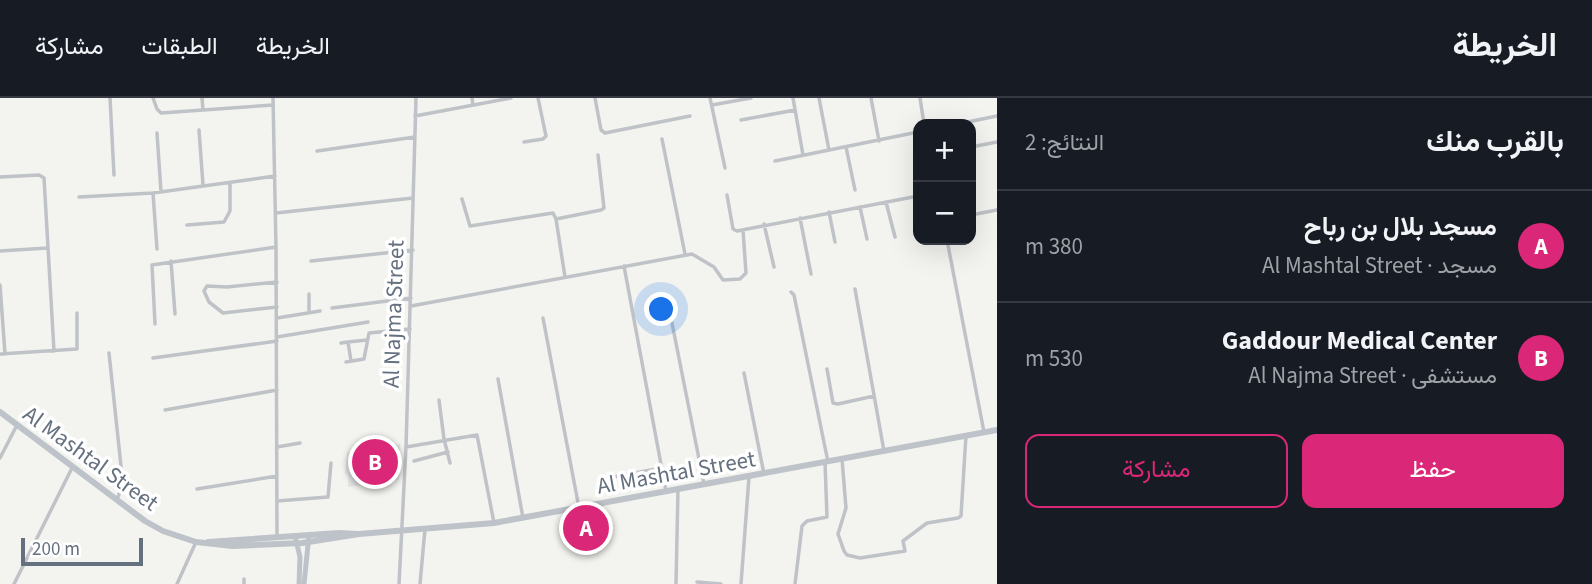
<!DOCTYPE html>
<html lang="ar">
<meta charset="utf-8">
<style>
:root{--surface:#171b24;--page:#242831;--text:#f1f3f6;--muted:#9ea1a6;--line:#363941;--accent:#db2777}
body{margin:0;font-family:"Source Sans 3",Vazirmatn,sans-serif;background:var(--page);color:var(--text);direction:rtl}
.controls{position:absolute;right:21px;top:21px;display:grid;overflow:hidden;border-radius:14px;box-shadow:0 7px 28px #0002}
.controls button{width:63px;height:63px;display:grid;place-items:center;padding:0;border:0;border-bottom:2px solid var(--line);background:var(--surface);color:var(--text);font:35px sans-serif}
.scale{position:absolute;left:21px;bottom:18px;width:122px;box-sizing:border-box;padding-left:7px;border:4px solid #65707f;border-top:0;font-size:19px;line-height:24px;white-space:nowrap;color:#65707f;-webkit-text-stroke:5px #fff;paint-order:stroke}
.you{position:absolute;left:662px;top:212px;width:24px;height:24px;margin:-18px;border:5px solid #fff;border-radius:50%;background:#1a73e8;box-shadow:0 0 0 10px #1a73e833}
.badge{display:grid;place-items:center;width:46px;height:46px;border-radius:50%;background:var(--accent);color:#fff;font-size:23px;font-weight:700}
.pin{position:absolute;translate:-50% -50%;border:4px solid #fff;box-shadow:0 2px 7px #0006}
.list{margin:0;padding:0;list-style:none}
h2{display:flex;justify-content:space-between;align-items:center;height:91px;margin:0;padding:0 28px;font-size:30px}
h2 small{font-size:23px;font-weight:400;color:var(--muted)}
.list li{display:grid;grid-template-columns:46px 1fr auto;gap:21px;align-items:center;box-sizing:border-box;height:112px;padding:0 28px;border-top:2px solid var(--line)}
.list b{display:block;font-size:26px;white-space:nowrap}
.list p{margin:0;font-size:23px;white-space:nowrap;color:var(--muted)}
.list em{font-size:23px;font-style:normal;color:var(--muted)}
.actions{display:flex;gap:14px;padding:21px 28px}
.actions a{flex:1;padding:16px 0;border:2px solid var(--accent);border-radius:14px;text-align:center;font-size:24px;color:var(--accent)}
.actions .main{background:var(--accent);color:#fff}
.map{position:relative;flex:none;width:997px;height:486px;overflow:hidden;direction:ltr}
header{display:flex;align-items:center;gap:42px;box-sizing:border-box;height:98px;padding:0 35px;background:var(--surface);border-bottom:2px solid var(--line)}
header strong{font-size:33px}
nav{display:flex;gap:38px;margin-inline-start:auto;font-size:24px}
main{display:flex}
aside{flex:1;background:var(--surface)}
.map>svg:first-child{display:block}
.built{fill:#e4e5e4}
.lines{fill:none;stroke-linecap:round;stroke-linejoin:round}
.street{stroke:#bfc2c6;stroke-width:3.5}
.secondary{stroke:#bec3c9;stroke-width:5}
.primary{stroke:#bec3c9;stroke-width:6}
.labels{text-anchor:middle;stroke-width:7;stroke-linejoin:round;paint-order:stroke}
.street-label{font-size:23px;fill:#65707f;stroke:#fff}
</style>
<header>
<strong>الخريطة</strong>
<nav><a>الخريطة</a><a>الطبقات</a><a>مشاركة</a></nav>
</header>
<main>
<aside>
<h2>بالقرب منك<small>النتائج: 2</small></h2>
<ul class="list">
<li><span class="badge">A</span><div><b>مسجد بلال بن رباح</b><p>مسجد · Al Mashtal Street</p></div><em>380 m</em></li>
<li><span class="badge">B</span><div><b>Gaddour Medical Center</b><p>مستشفى · Al Najma Street</p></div><em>530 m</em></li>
</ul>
<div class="actions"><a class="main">حفظ</a><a>مشاركة</a></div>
</aside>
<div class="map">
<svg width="997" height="486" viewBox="0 0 997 486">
<rect width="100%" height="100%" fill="#f3f4f0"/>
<!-- built -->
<path class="built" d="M400 346 399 382 348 389V378L345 375 347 354Z"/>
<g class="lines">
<!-- street -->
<path class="street" d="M110 0 114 77
M153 0 157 11 161 15 273 7
M202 0 203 12
M273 0 276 149 277 439
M472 0 473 7
M595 0 601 32 605 35 690 18
M710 0 725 70
M793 0 803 57
M819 0 829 52
M871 0 879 43
M920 0 924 26
M712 7 751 0
M415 18 511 0
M741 22 795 12
M958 26 997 18
M199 32 203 87
M157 35 161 94
M662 41 685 156
M524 44 543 41 546 38 538 0
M846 49 855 92
M971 49 997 44
M317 53 415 39
M775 63 918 34
M0 79 39 77 44 80 54 253
M153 95 157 151
M727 97 733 131 737 133 918 98
M79 99 153 95 275 78
M462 101 470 128 553 115 556 121 565 179
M886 104 895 139
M860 109 867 141
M829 114 835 144
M276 115 413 100
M971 117 997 112
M800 120 811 176
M556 121 601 112 604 110 598 57
M764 126 774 169
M187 127 224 124 230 113V84
M947 142 984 334
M0 153 47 150
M171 163 175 216
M311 163 413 152
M624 168 666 393
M277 184 227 189 207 188 204 193 209 204 223 215 277 209
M0 187 5 256
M855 191 884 353
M791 194 794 197 828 364
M309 196V215
M411 208 692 156 714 169 723 182 740 181 746 175 743 132
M332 210 411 200
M277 220 320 213
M543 220 579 410
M671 220 704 386
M155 226 152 167 276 149
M277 239 368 224
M348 244 367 242
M341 245 348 244 351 263
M109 255 123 387 117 401
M0 256 77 251V215
M153 260 277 243
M346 264 364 261 369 235 410 231
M827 271 833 305 838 306 874 298
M744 275 764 376
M498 281 523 420
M439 302 444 341 450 365
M165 312 277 292
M277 349 300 345
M406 349 477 337 494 425
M0 360 17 327
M842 361 846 410 838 436 844 453 847 457 860 460 905 453 903 443 927 425 958 420 961 418 966 337
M414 363 448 354
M613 379 662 370
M197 391 277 378
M277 403 328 399 331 365
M244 481V486
M697 484 721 486
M14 486 72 370
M177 486 196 444
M399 486 406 349 416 0
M420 486 425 431
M676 486 678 391
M741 486 749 379
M795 486 802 428 807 423 827 419 825 364"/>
<!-- secondary -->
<path class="secondary" d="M295 438 300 459 299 486
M304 486 309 437"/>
<!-- primary -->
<path class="primary" d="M0 314 145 423 163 433 196 444 233 448 302 445 359 436 494 425 997 332
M208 444 339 435 357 436"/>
</g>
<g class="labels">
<!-- street labels -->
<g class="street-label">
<text transform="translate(393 216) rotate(-88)" y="8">Al Najma Street</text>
<text transform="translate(91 360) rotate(36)" y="8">Al Mashtal Street</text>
<text transform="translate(676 374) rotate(-10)" y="8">Al Mashtal Street</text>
</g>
</g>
</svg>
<div class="controls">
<button>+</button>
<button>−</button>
</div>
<div class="scale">200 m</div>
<div class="you"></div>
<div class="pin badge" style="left:586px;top:430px">A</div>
<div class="pin badge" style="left:375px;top:364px">B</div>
</div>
</main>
